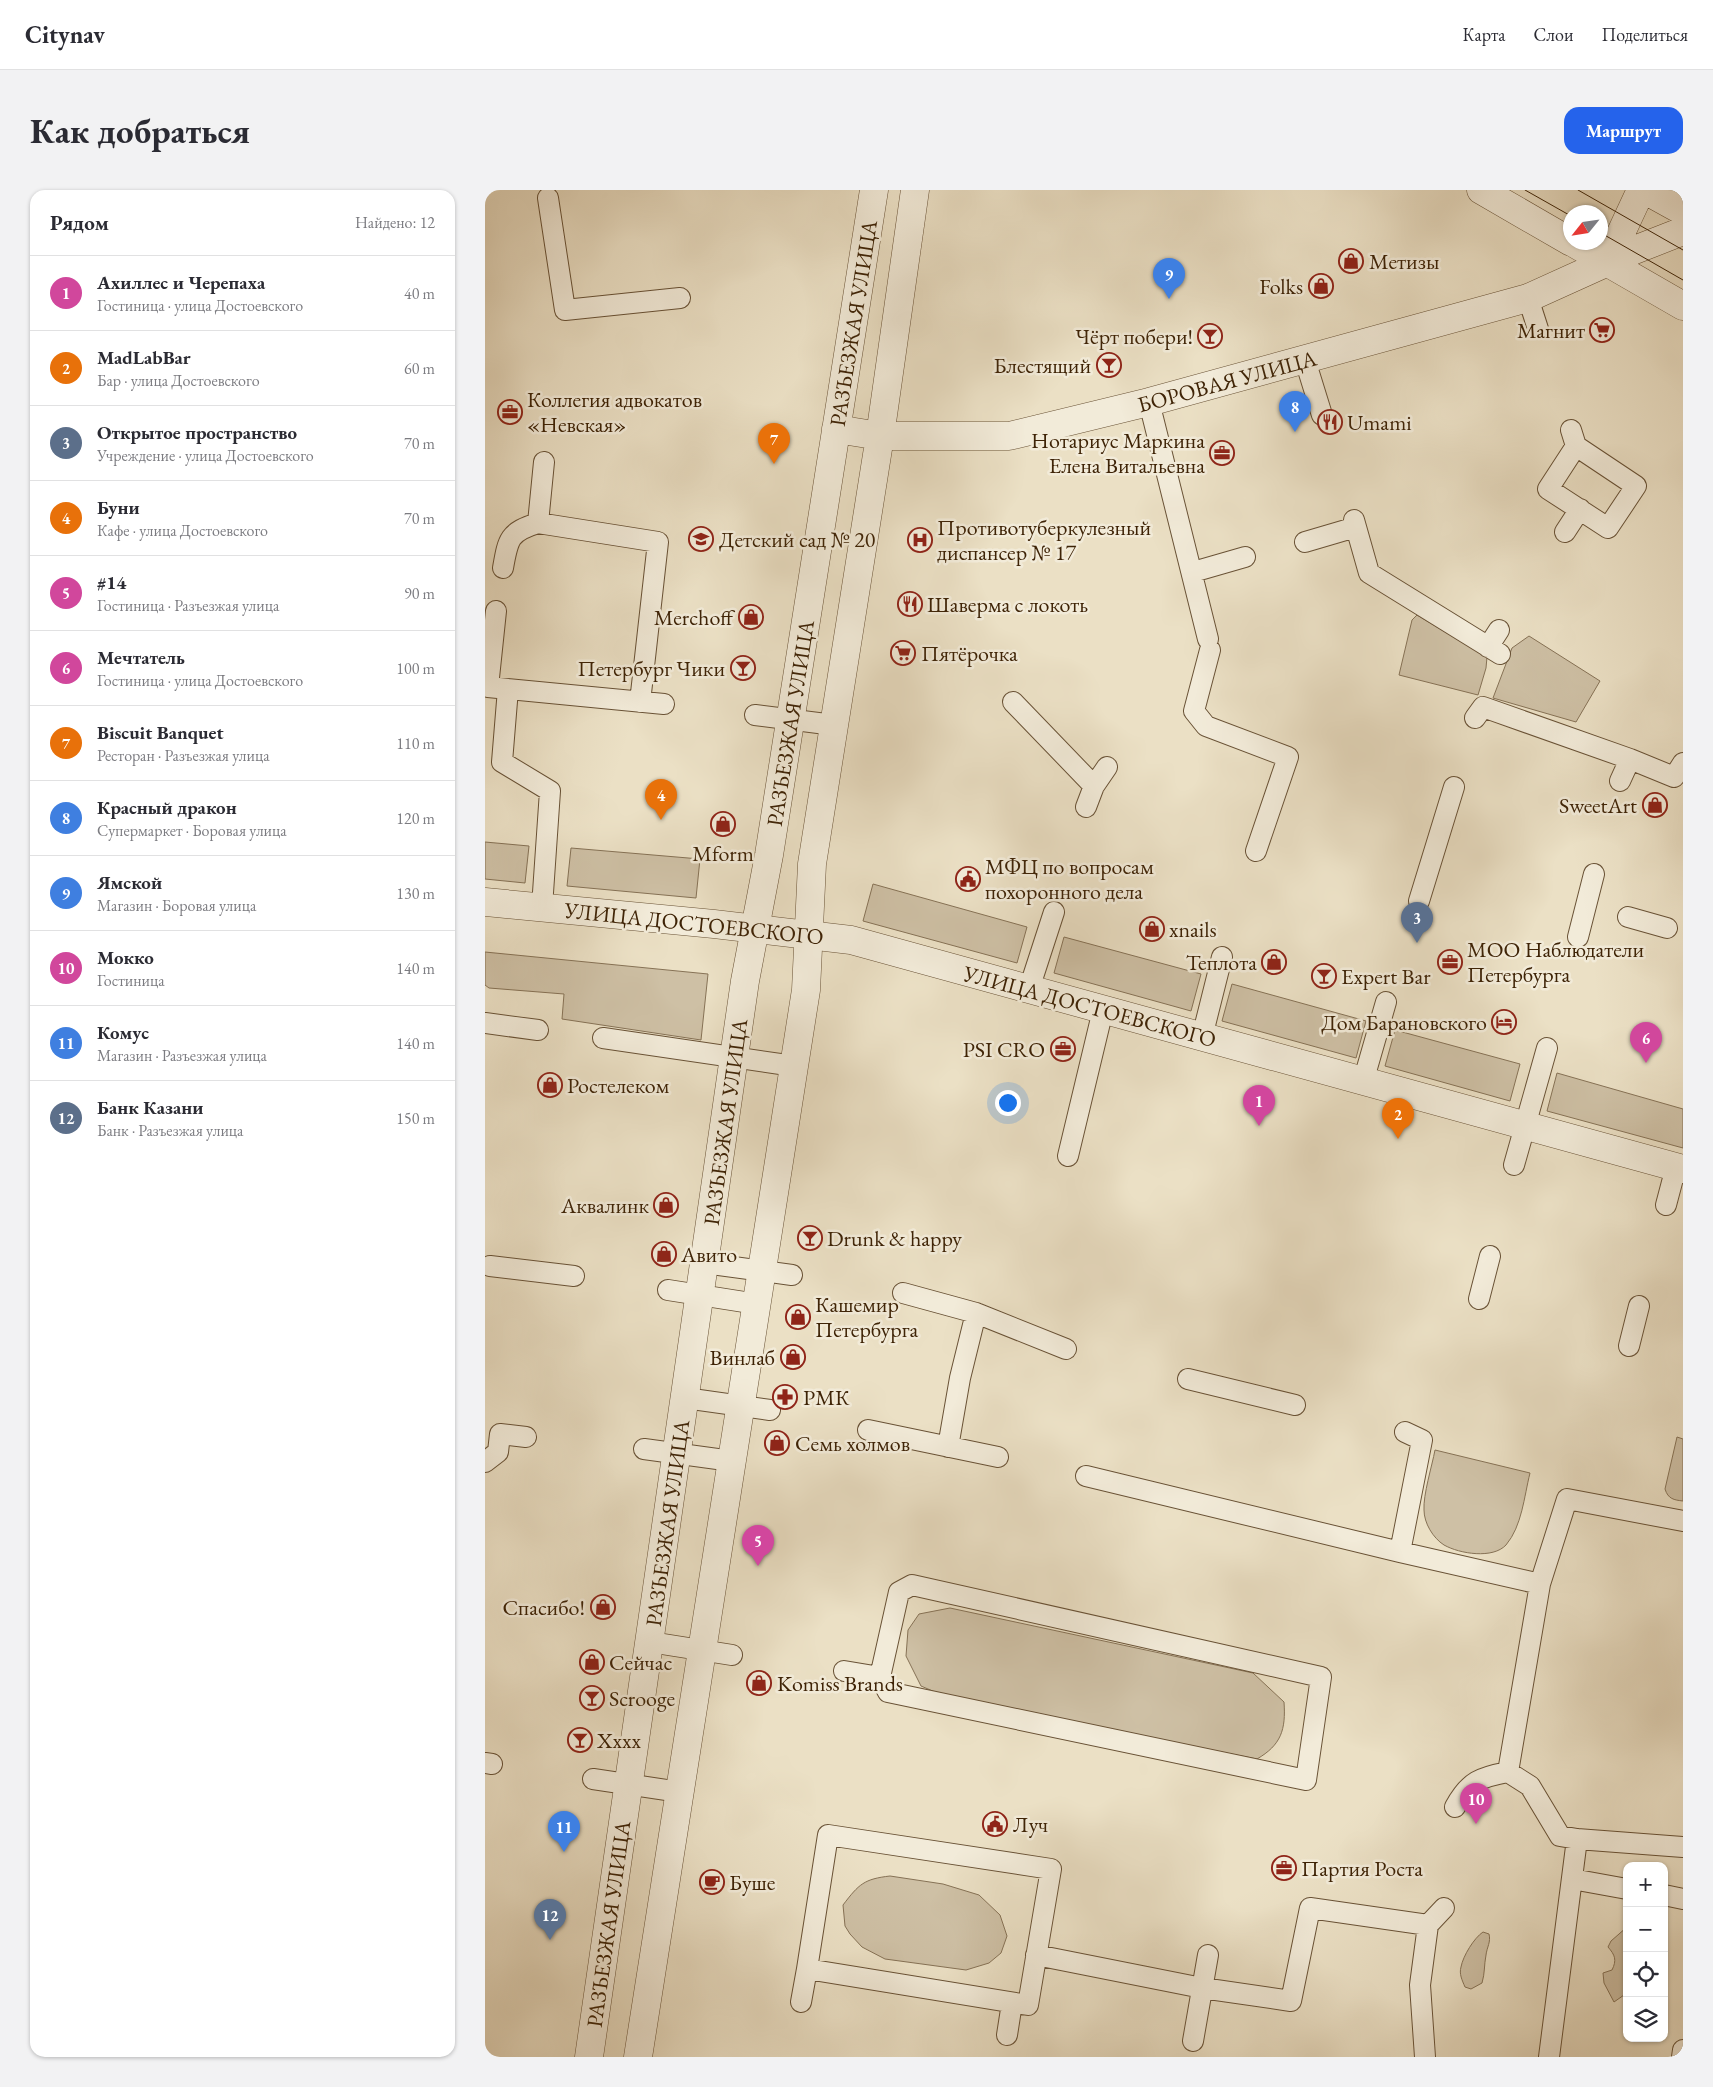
<!DOCTYPE html>
<html lang="ru">
<meta charset="utf-8">
<style>
:root{--surface:#fff;--page:#f2f2f3;--text:#2b2b33;--muted:#7c7c81;--line:#e1e1e2;--accent:#2563eb}
body{margin:0;font-family:"EB Garamond",serif;background:var(--page);color:var(--text)}
.controls{position:absolute;right:15px;bottom:15px;display:grid;overflow:hidden;border-radius:10px;box-shadow:0 1px 4px #0004}
.controls button{width:45px;height:45px;display:grid;place-items:center;padding:0;border:0;border-bottom:1px solid var(--line);background:var(--surface);color:var(--text);font:25px sans-serif}
.compass{position:absolute;left:1078px;top:15px;width:45px;height:45px;border-radius:50%;background:var(--surface);box-shadow:0 1px 4px #0004;rotate:240deg}
.you{position:absolute;left:522px;top:912px;width:18px;height:18px;margin:-12px;border:4px solid #fff;border-radius:50%;background:#1a73e8;box-shadow:0 0 0 8px #1a73e833}
.badge{display:grid;place-items:center;width:32px;height:32px;border-radius:50%;background:var(--accent);color:#fff;font-size:16px;font-weight:700}
.pin{position:absolute;translate:-50% -41px;filter:drop-shadow(0 1px 2px #0008)}
.pin::after{content:'';position:absolute;top:26px;width:18px;height:15px;background:inherit;clip-path:polygon(0 0,100% 0,50% 100%)}
.list{margin:0;padding:0;list-style:none}
h2{display:flex;justify-content:space-between;align-items:center;height:65px;margin:0;padding:0 20px;font-size:21px}
h2 small{font-size:16px;font-weight:400;color:var(--muted)}
.list li{display:grid;grid-template-columns:32px 1fr auto;gap:15px;align-items:center;box-sizing:border-box;height:75px;padding:0 20px;border-top:1px solid var(--line)}
.list b{display:block;font-size:19px;white-space:nowrap}
.list p{margin:0;font-size:16px;white-space:nowrap;color:var(--muted)}
.list em{font-size:16px;font-style:normal;color:var(--muted)}
.icon{flex:none;width:28px;height:28px;fill:none;stroke:currentColor;stroke-width:2;stroke-linecap:round;stroke-linejoin:round}
.map{position:relative;flex:none;width:1198px;height:1867px;overflow:hidden;border-radius:15px}
header{display:flex;align-items:center;gap:30px;box-sizing:border-box;height:70px;padding:0 25px;background:var(--surface);border-bottom:1px solid var(--line)}
header strong{font-size:24px}
nav{display:flex;gap:28px;margin-inline-start:auto;font-size:18px}
.intro{display:flex;align-items:center;justify-content:space-between;box-sizing:border-box;height:120px;padding:0 30px}
h1{margin:0;font-size:35px}
.button{padding:12px 22px;border-radius:15px;background:var(--accent);color:#fff;font-size:18px;font-weight:700}
main{display:flex;gap:30px;padding:0 30px}
aside{flex:1;background:var(--surface);border-radius:15px;box-shadow:0 1px 4px #0004}
.map>svg:first-child{display:block}
.green{fill:#cec0a5;stroke:#867256}
.lines{fill:none;stroke-linecap:round;stroke-linejoin:round}
.service-casing{stroke:#695236;stroke-width:22}
.minor-casing{stroke:#695236;stroke-width:29}
.tertiary-casing{stroke:#695236;stroke-width:29}
.service{stroke:#f2ebd9;stroke-width:20}
.minor{stroke:#f2ebd9;stroke-width:28}
.tertiary{stroke:#f2ebd9;stroke-width:28}
.tram{stroke:#3e2306;stroke-width:1}
.labels{text-anchor:middle;stroke-width:5;stroke-linejoin:round;paint-order:stroke}
.poi-label{font-size:22px;fill:#3e2306;stroke:#f2ebd9;text-anchor:start}
.street-label{font-size:22px;fill:#3e2306;stroke:#f2ebd9}
</style>
<header>
<strong>Citynav</strong>
<nav><a>Карта</a><a>Слои</a><a>Поделиться</a></nav>
</header>
<div class="intro"><h1>Как добраться</h1><a class="button">Маршрут</a></div>
<main>
<aside>
<h2>Рядом<small>Найдено: 12</small></h2>
<ul class="list">
<li><span class="badge" style="background:#d1479c">1</span><div><b>Ахиллес и Черепаха</b><p>Гостиница · улица Достоевского</p></div><em>40 m</em></li>
<li><span class="badge" style="background:#e8710a">2</span><div><b>MadLabBar</b><p>Бар · улица Достоевского</p></div><em>60 m</em></li>
<li><span class="badge" style="background:#5c6f8a">3</span><div><b>Открытое пространство</b><p>Учреждение · улица Достоевского</p></div><em>70 m</em></li>
<li><span class="badge" style="background:#e8710a">4</span><div><b>Буни</b><p>Кафе · улица Достоевского</p></div><em>70 m</em></li>
<li><span class="badge" style="background:#d1479c">5</span><div><b>#14</b><p>Гостиница · Разъезжая улица</p></div><em>90 m</em></li>
<li><span class="badge" style="background:#d1479c">6</span><div><b>Мечтатель</b><p>Гостиница · улица Достоевского</p></div><em>100 m</em></li>
<li><span class="badge" style="background:#e8710a">7</span><div><b>Biscuit Banquet</b><p>Ресторан · Разъезжая улица</p></div><em>110 m</em></li>
<li><span class="badge" style="background:#3f7fe0">8</span><div><b>Красный дракон</b><p>Супермаркет · Боровая улица</p></div><em>120 m</em></li>
<li><span class="badge" style="background:#3f7fe0">9</span><div><b>Ямской</b><p>Магазин · Боровая улица</p></div><em>130 m</em></li>
<li><span class="badge" style="background:#d1479c">10</span><div><b>Мокко</b><p>Гостиница</p></div><em>140 m</em></li>
<li><span class="badge" style="background:#3f7fe0">11</span><div><b>Комус</b><p>Магазин · Разъезжая улица</p></div><em>140 m</em></li>
<li><span class="badge" style="background:#5c6f8a">12</span><div><b>Банк Казани</b><p>Банк · Разъезжая улица</p></div><em>150 m</em></li>
</ul>
</aside>
<div class="map">
<svg width="1198" height="1867" viewBox="0 0 1198 1867">
<rect width="100%" height="100%" fill="#ebe0c5"/>
<filter id="stains"><feTurbulence type="fractalNoise" baseFrequency=".004" numOctaves="4"/><feColorMatrix values="0 0 0 0 .2 0 0 0 0 .09 0 0 0 0 .02 0 0 0 .5 -.17"/></filter>
<radialGradient id="worn" r=".72"><stop offset=".6" stop-color="#630" stop-opacity="0"/><stop offset="1" stop-color="#630" stop-opacity=".3"/></radialGradient>
<!-- green -->
<path class="green" d="M932 425 1002 467 1001 478 993 505 914 485 927 430Z
M1044 446 1115 491 1091 532 1008 508 1027 458Z
M0 652 44 656 40 693 0 689Z
M86 658 215 669 211 708 82 696Z
M388 694 542 737 532 773 378 731Z
M579 747 716 784 706 821 569 783Z
M0 762 223 784 216 850 77 829 79 804 4 798 0 795Z
M747 794 881 831 871 868 737 831Z
M910 840 1035 874 1025 911 900 876Z
M1072 883 1198 919V958L1062 921Z
M1192 1247 1198 1249V1311C1189 1310 1183 1309 1180 1299Z
M950 1260 1045 1283C1039 1307 1037 1336 1021 1355 1008 1369 975 1364 959 1355 948 1348 939 1333 939 1320 938 1305 947 1276 950 1260Z
M465 1418 768 1483 799 1512C801 1540 796 1555 772 1569L471 1511 436 1496 421 1466 423 1440 434 1424Z
M405 1686 458 1694 494 1705 515 1725 522 1746 516 1763 504 1773 481 1780 400 1769 377 1757 365 1744 360 1736 358 1715C374 1694 379 1689 405 1686Z
M1142 1737V1806L1139 1805 1129 1812 1119 1793 1118 1783 1127 1780C1132 1770 1130 1765 1123 1757L1126 1751Z
M998 1742 1004 1744C1006 1752 1002 1757 1001 1765 999 1775 1000 1783 997 1793L986 1799 980 1797C977 1790 974 1784 976 1777 978 1766 989 1748 998 1742Z"/>
<g class="lines">
<defs>
<path id="service" d="M63 8 80 120 195 108
M1043 108 1053 139
M820 170 837 225
M664 212 723 449
M1086 240 1091 256 1151 296 1123 338 1063 299 1091 256
M869 330 884 383 1015 464
M53 333 59 272
M1080 342 1095 319
M820 352 871 337
M18 378C23 349 24 342 53 333L173 352 155 512
M708 382 760 367
M11 421 3 497 179 514
M1003 457 1014 440
M725 460 709 521 721 536 803 567 771 661
M23 499 17 572 65 601 57 717
M528 512 609 596
M270 525 349 535
M990 528 998 517 1145 569 1189 587 1198 573
M1135 591 1145 569
M601 617 609 596 622 577
M934 711 969 597
M1143 727 1182 738
M1093 747 1109 684
M544 799 569 722
M0 833 53 840
M717 847 737 767
M118 848 309 876
M878 892 901 812
M583 966 618 820
M1029 975 1062 858
M1181 1015 1191 977
M219 1073 307 1085
M5 1076 89 1086
M183 1100 272 1114
M418 1103 491 1123 581 1159
M994 1109 1005 1066
M1144 1156 1154 1116
M703 1189 810 1215
M200 1208 285 1220
M383 1240 513 1267
M463 1257 475 1188 491 1123
M159 1259 247 1271
M0 1272 13 1262 15 1244 41 1247
M601 1286 915 1362 1055 1394
M915 1362 937 1250 920 1242
M165 1452 247 1465
M359 1481 395 1487 403 1502 821 1590 836 1487 427 1395 414 1402 395 1487
M0 1573 7 1574
M1023 1582 1055 1394 1082 1309 1198 1331
M108 1589 195 1602
M970 1617C984 1591 996 1587 1023 1582L1045 1596 1075 1646 1092 1649 1198 1657
M343 1645 566 1679 543 1815 322 1779Z
M1087 1689 1142 1699
M1179 1705 1198 1709
M551 1765 717 1798 806 1811 825 1718 943 1735
M316 1812 322 1779
M522 1845 527 1813
M708 1851 723 1765
M940 1867 935 1795 943 1735 959 1718
M1064 1867 1092 1649
M1197 1867 1198 1860"/>
<path id="minor" d="M0 712 229 734 366 750 1198 979"/>
<path id="tertiary" d="M996 0 1086 52
M1160 0 1198 21
M1087 52 1198 116
M1122 73 1156 0
M351 239 395 246H524L664 212 1043 108 1147 61 1198 41
M104 1867 260 791 284 665 389 0
M153 1867 321 800 327 674 395 246 430 0"/>
</defs>
<!-- service casing -->
<use href="#service" class="service-casing"/>
<!-- minor casing -->
<use href="#minor" class="minor-casing"/>
<!-- tertiary casing -->
<use href="#tertiary" class="tertiary-casing"/>
<!-- service -->
<use href="#service" class="service"/>
<!-- minor -->
<use href="#minor" class="minor"/>
<!-- tertiary -->
<use href="#tertiary" class="tertiary"/>
<!-- tram -->
<path class="tram" d="M1040 0 1086 26
M1093 0 1198 60
M1116 43 1198 90"/>
</g>
<!-- icons -->
<defs>
<symbol id="shop-ring" viewBox="-11 -11 22 22"><circle r="9.5" fill="#f2ebd9" stroke="#8f2418" stroke-width="1.5"/><path d="M-5-2.5h2.3a2.7 3.5 0 0 1 5.4 0H5L5.5 6h-11ZM-1.5-2.5h3a1.5 2.3 0 0 0-3 0Z" fill="#8f2418"/></symbol>
<symbol id="supermarket-ring" viewBox="-11 -11 22 22"><circle r="9.5" fill="#f2ebd9" stroke="#8f2418" stroke-width="1.5"/><path d="M-6-5.5h2.5l.6 2H6L4.5 2H-2.5L-4.4-4H-6ZM-1.5 3.2a1.3 1.3 0 1 0 .1 0ZM3 3.2a1.3 1.3 0 1 0 .1 0Z" fill="#8f2418"/></symbol>
<symbol id="bar-ring" viewBox="-11 -11 22 22"><circle r="9.5" fill="#f2ebd9" stroke="#8f2418" stroke-width="1.5"/><path d="M-6-5H6L.8 .8V4.5H3.5V6h-7V4.5H-.8V.8Z" fill="#8f2418"/></symbol>
<symbol id="office-ring" viewBox="-11 -11 22 22"><circle r="9.5" fill="#f2ebd9" stroke="#8f2418" stroke-width="1.5"/><path d="M-6-3h4V-5.5h4V-3h4V5H-6ZM-1-4.5V-3h2v-1.5ZM-6 0V1H6V0Z" fill="#8f2418"/></symbol>
<symbol id="restaurant-ring" viewBox="-11 -11 22 22"><circle r="9.5" fill="#f2ebd9" stroke="#8f2418" stroke-width="1.5"/><path d="M-5-6h1v4h1v-4h1v4h1v-4h1v5L-1.5 .5V6h-2V.5L-5-1ZM5-6V6H3V1.5H1.5Q1.5-4 5-6Z" fill="#8f2418"/></symbol>
<symbol id="school-ring" viewBox="-11 -11 22 22"><circle r="9.5" fill="#f2ebd9" stroke="#8f2418" stroke-width="1.5"/><path d="M0-5L7-2L0 1L-7-2ZM-4 1L0 2.5L4 1V4Q0 6-4 4Z" fill="#8f2418"/></symbol>
<symbol id="hospital-ring" viewBox="-11 -11 22 22"><circle r="9.5" fill="#f2ebd9" stroke="#8f2418" stroke-width="1.5"/><path d="M-5-5h3v3.5h4V-5h3V5h-3V1.5h-4V5h-3Z" fill="#8f2418"/></symbol>
<symbol id="civic-ring" viewBox="-11 -11 22 22"><circle r="9.5" fill="#f2ebd9" stroke="#8f2418" stroke-width="1.5"/><path d="M-.6-6.5H3V-4.5H.6V-3L4-1V1h2V6H-6V1h2V-1L-.6-3ZM-1.2 2.5V6h2.4V2.5Z" fill="#8f2418"/></symbol>
<symbol id="hotel-ring" viewBox="-11 -11 22 22"><circle r="9.5" fill="#f2ebd9" stroke="#8f2418" stroke-width="1.5"/><path d="M-6-4.5h1.5V1H6V5H4.5V3h-9V5H-6ZM-4 0a1.8 1.8 0 1 1 3.6 0ZM.5 0V-2.5h3Q6-2.5 6 0Z" fill="#8f2418"/></symbol>
<symbol id="pharmacy-ring" viewBox="-11 -11 22 22"><circle r="9.5" fill="#f2ebd9" stroke="#8f2418" stroke-width="1.5"/><path d="M-2-6h4v4h4v4h-4v4h-4v-4h-4v-4h4Z" fill="#8f2418"/></symbol>
<symbol id="cafe-ring" viewBox="-11 -11 22 22"><circle r="9.5" fill="#f2ebd9" stroke="#8f2418" stroke-width="1.5"/><path d="M-5.5-4.5H6V0H3Q3 3.5 0 3.5H-2.5Q-5.5 3.5-5.5 0ZM3-3.2v2h1.7v-2ZM-6 4.5H4V6H-6Z" fill="#8f2418"/></symbol>
</defs>
<g fill-rule="evenodd">
<use href="#shop-ring" x="852" y="57" width="28" height="28"/>
<use href="#shop-ring" x="822" y="82" width="28" height="28"/>
<use href="#supermarket-ring" x="1103" y="126" width="28" height="28"/>
<use href="#bar-ring" x="711" y="132" width="28" height="28"/>
<use href="#bar-ring" x="610" y="161" width="28" height="28"/>
<use href="#office-ring" x="11" y="208" width="28" height="28"/>
<use href="#restaurant-ring" x="831" y="218" width="28" height="28"/>
<use href="#office-ring" x="723" y="249" width="28" height="28"/>
<use href="#school-ring" x="202" y="335" width="28" height="28"/>
<use href="#hospital-ring" x="421" y="336" width="28" height="28"/>
<use href="#restaurant-ring" x="411" y="400" width="28" height="28"/>
<use href="#shop-ring" x="252" y="413" width="28" height="28"/>
<use href="#supermarket-ring" x="404" y="449" width="28" height="28"/>
<use href="#bar-ring" x="244" y="464" width="28" height="28"/>
<use href="#shop-ring" x="1156" y="601" width="28" height="28"/>
<use href="#shop-ring" x="224" y="620" width="28" height="28"/>
<use href="#civic-ring" x="469" y="675" width="28" height="28"/>
<use href="#shop-ring" x="653" y="725" width="28" height="28"/>
<use href="#shop-ring" x="775" y="758" width="28" height="28"/>
<use href="#office-ring" x="951" y="758" width="28" height="28"/>
<use href="#bar-ring" x="825" y="772" width="28" height="28"/>
<use href="#hotel-ring" x="1005" y="818" width="28" height="28"/>
<use href="#office-ring" x="564" y="845" width="28" height="28"/>
<use href="#shop-ring" x="51" y="881" width="28" height="28"/>
<use href="#shop-ring" x="167" y="1001" width="28" height="28"/>
<use href="#bar-ring" x="311" y="1034" width="28" height="28"/>
<use href="#shop-ring" x="165" y="1050" width="28" height="28"/>
<use href="#shop-ring" x="299" y="1113" width="28" height="28"/>
<use href="#shop-ring" x="294" y="1153" width="28" height="28"/>
<use href="#pharmacy-ring" x="286" y="1193" width="28" height="28"/>
<use href="#shop-ring" x="278" y="1239" width="28" height="28"/>
<use href="#shop-ring" x="104" y="1403" width="28" height="28"/>
<use href="#shop-ring" x="93" y="1458" width="28" height="28"/>
<use href="#shop-ring" x="260" y="1479" width="28" height="28"/>
<use href="#bar-ring" x="93" y="1494" width="28" height="28"/>
<use href="#bar-ring" x="81" y="1536" width="28" height="28"/>
<use href="#civic-ring" x="496" y="1620" width="28" height="28"/>
<use href="#office-ring" x="785" y="1664" width="28" height="28"/>
<use href="#cafe-ring" x="213" y="1678" width="28" height="28"/>
</g>
<g class="labels">
<!-- poi labels -->
<g class="poi-label">
<text x="884" y="79">Метизы</text>
<text x="818" y="104" text-anchor="end">Folks</text>
<text x="1100" y="148" text-anchor="end">Магнит</text>
<text x="708" y="154" text-anchor="end">Чёрт побери!</text>
<text x="606" y="183" text-anchor="end">Блестящий</text>
<text x="42" y="217">Коллегия адвокатов<tspan x="42" dy="25">«Невская»</tspan></text>
<text x="862" y="240">Umami</text>
<text x="720" y="258" text-anchor="end">Нотариус Маркина<tspan x="720" dy="25">Елена Витальевна</tspan></text>
<text x="452" y="345">Противотуберкулезный<tspan x="452" dy="25">диспансер № 17</tspan></text>
<text x="234" y="357">Детский сад № 20</text>
<text x="442" y="422">Шаверма с локоть</text>
<text x="248" y="435" text-anchor="end">Merchoff</text>
<text x="436" y="471">Пятёрочка</text>
<text x="240" y="486" text-anchor="end">Петербург Чики</text>
<text x="1152" y="623" text-anchor="end">SweetArt</text>
<text x="238" y="671" text-anchor="middle">Mform</text>
<text x="500" y="684">МФЦ по вопросам<tspan x="500" dy="25">похоронного дела</tspan></text>
<text x="684" y="747">xnails</text>
<text x="982" y="767">МОО Наблюдатели<tspan x="982" dy="25">Петербурга</tspan></text>
<text x="772" y="780" text-anchor="end">Теплота</text>
<text x="856" y="794">Expert Bar</text>
<text x="1002" y="840" text-anchor="end">Дом Барановского</text>
<text x="560" y="867" text-anchor="end">PSI CRO</text>
<text x="82" y="903">Ростелеком</text>
<text x="164" y="1023" text-anchor="end">Аквалинк</text>
<text x="342" y="1056">Drunk &amp; happy</text>
<text x="196" y="1072">Авито</text>
<text x="330" y="1122">Кашемир<tspan x="330" dy="25">Петербурга</tspan></text>
<text x="290" y="1175" text-anchor="end">Винлаб</text>
<text x="318" y="1215">РМК</text>
<text x="310" y="1261">Семь холмов</text>
<text x="100" y="1425" text-anchor="end">Спасибо!</text>
<text x="124" y="1480">Сейчас</text>
<text x="292" y="1501">Komiss Brands</text>
<text x="124" y="1516">Scrooge</text>
<text x="112" y="1558">Xxxx</text>
<text x="528" y="1642">Луч</text>
<text x="816" y="1686">Партия Роста</text>
<text x="244" y="1700">Буше</text>
</g>
<!-- street labels -->
<g class="street-label">
<text transform="translate(368 133) rotate(-81)" y="8">РАЗЪЕЗЖАЯ УЛИЦА</text>
<text transform="translate(742 191) rotate(-15)" y="8">БОРОВАЯ УЛИЦА</text>
<text transform="translate(305 533) rotate(-81)" y="8">РАЗЪЕЗЖАЯ УЛИЦА</text>
<text transform="translate(209 733) rotate(6)" y="8">УЛИЦА ДОСТОЕВСКОГО</text>
<text transform="translate(605 816) rotate(15)" y="8">УЛИЦА ДОСТОЕВСКОГО</text>
<text transform="translate(240 932) rotate(-82)" y="8">РАЗЪЕЗЖАЯ УЛИЦА</text>
<text transform="translate(182 1333) rotate(-82)" y="8">РАЗЪЕЗЖАЯ УЛИЦА</text>
<text transform="translate(123 1734) rotate(-82)" y="8">РАЗЪЕЗЖАЯ УЛИЦА</text>
</g>
</g>
<rect width="100%" height="100%" filter="url(#stains)"/>
<rect width="100%" height="100%" fill="url(#worn)"/>
</svg>
<div class="controls">
<button>+</button>
<button>−</button>
<button><svg class="icon" aria-label="locate" viewBox="0 0 24 24"><circle cx="12" cy="12" r="6"/><path d="M12 2v4M12 18v4M2 12h4M18 12h4"/></svg></button>
<button><svg class="icon" aria-label="layers" viewBox="0 0 24 24"><path d="M12 4l9 5-9 5-9-5zM3 14l9 5 9-5"/></svg></button>
</div>
<svg class="compass" viewBox="-18 -18 36 36"><path d="M0-13l5 13h-10z" fill="#e53935"/><path d="M0 13l5-13h-10z" fill="#7c7c81"/></svg>
<div class="you"></div>
<div class="pin badge" style="left:774px;top:936px;background:#d1479c">1</div>
<div class="pin badge" style="left:913px;top:949px;background:#e8710a">2</div>
<div class="pin badge" style="left:932px;top:753px;background:#5c6f8a">3</div>
<div class="pin badge" style="left:176px;top:630px;background:#e8710a">4</div>
<div class="pin badge" style="left:273px;top:1376px;background:#d1479c">5</div>
<div class="pin badge" style="left:1161px;top:873px;background:#d1479c">6</div>
<div class="pin badge" style="left:289px;top:274px;background:#e8710a">7</div>
<div class="pin badge" style="left:810px;top:242px;background:#3f7fe0">8</div>
<div class="pin badge" style="left:684px;top:109px;background:#3f7fe0">9</div>
<div class="pin badge" style="left:991px;top:1634px;background:#d1479c">10</div>
<div class="pin badge" style="left:79px;top:1662px;background:#3f7fe0">11</div>
<div class="pin badge" style="left:65px;top:1750px;background:#5c6f8a">12</div>
</div>
</main>
